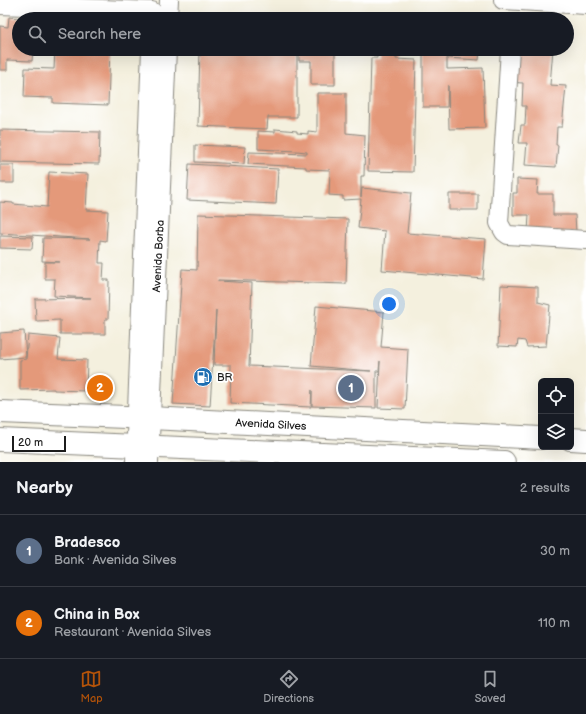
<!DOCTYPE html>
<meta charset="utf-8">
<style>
:root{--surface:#171b24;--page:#242831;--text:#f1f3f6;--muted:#9ea1a6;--line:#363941;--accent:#b45309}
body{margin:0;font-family:"Balsamiq Sans",sans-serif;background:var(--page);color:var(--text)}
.controls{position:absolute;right:12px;bottom:12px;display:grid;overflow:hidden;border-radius:6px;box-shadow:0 4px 16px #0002}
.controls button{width:36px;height:36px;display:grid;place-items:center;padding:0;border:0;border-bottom:1px solid var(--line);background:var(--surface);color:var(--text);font:20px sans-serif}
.scale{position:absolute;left:12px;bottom:10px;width:54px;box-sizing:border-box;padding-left:4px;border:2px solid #1c1c1c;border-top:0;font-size:11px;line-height:14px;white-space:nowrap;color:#1c1c1c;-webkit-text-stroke:3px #fff;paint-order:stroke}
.you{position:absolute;left:389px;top:304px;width:14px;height:14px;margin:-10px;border:3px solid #fff;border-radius:50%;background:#1a73e8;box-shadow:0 0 0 6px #1a73e833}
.badge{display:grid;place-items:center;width:26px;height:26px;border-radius:50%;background:var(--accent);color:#fff;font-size:13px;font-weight:700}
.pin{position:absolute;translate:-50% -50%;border:2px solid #fff;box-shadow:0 1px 4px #0006}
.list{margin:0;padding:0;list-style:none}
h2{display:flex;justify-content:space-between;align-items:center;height:52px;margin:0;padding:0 16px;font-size:17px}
h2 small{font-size:13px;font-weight:400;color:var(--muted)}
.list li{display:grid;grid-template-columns:26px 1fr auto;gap:12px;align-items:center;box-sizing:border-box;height:72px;padding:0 16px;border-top:1px solid var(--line)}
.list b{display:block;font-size:15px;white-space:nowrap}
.list p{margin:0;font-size:13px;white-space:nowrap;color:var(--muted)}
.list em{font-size:13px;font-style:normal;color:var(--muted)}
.icon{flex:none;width:22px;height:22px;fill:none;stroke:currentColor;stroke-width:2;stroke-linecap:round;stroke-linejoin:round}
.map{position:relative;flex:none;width:586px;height:462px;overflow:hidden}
.search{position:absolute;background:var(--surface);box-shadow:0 4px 16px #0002;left:12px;right:12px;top:12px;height:44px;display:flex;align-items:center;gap:10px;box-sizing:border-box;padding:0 14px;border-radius:22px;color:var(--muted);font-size:15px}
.sheet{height:196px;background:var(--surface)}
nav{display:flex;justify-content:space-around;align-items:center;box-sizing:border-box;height:56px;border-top:1px solid var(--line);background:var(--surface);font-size:11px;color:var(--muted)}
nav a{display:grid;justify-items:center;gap:2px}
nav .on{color:var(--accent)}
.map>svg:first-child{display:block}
.building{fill:#e4997a}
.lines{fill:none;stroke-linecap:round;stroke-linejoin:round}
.minor-casing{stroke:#88867d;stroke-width:20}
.major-casing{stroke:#88867d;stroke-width:24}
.minor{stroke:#fff;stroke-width:18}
.major{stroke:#fff;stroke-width:22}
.labels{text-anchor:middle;stroke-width:3.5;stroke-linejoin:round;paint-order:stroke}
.street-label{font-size:11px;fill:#1c1c1c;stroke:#fff}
.poi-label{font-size:11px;fill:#1c1c1c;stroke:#fff;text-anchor:start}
</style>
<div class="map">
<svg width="586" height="462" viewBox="0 0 586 462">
<rect width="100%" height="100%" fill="#fff"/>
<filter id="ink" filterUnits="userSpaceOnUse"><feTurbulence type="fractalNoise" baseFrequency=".025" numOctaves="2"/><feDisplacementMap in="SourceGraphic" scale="8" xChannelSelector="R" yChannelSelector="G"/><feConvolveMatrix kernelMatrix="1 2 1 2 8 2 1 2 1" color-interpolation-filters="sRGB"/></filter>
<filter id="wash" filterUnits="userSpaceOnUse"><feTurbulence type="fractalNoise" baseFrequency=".012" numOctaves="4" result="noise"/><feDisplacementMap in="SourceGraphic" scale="16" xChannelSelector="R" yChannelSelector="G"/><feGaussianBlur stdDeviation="0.9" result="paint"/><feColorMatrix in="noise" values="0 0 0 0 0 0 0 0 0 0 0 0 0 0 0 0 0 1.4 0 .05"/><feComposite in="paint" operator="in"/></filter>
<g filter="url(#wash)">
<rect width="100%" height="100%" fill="#f4f0de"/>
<g id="blocks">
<!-- building -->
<path class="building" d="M9 17 19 18V49H33L32 61 7 60V70H0V26L8 27Z
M55 49H110L108 105 53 103V98L24 97 25 68 54 69Z
M200 49H297V117H268L267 129 198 126Z
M299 49H335V85H311V61H299Z
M377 49H396V59L416 60 413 172 368 171 371 58H377Z
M423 49H480L479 60 447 58V69L483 68 485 128 449 129 448 85 447 107H423Z
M510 49H553L550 85 566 86 562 127H557L556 145H558L556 167 525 165 527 143H519L521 125H525L526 106H522L523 83 507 82Z
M317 93H346V133L365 135 364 176H361V197L362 188 411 193 407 233 486 239 483 279 382 270 385 231 358 228 361 199 343 200V196L329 195 330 170 306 169V167L248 164 249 152 307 154V152L296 151 258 149V131L275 132V129L297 131V133L308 134V131L317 132Z
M0 130 100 132 99 164 0 162Z
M195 145 245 147 244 164 195 162Z
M189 164 278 169 276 204 187 200Z
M0 165H14V183H0Z
M49 172 88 174 86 210 108 211 106 241 100 240 99 263H104L103 280H109L108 319H105V334H60V320L36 321 35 299 91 298 54 296 55 279H45V262H60L42 261 43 238 90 239 0 233V202L13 203V204L47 207Z
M517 179 538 180 537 194H553V215H575L576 232 557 233V228V232H528L529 215H513V193H517Z
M449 194H478V210H449Z
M198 214 348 219 346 284 218 280V281L252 283 249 366 371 371 311 366 316 306 384 312 381 347 408 349 405 409 378 408 380 361 379 371H376V408L312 406V390L311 407 230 403 231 365H214L216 310 210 406 173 404 182 269 197 270Z
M0 236 33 237 32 249 0 248Z
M501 285 538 287V302L550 305 546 346 527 347 525 341 518 340 517 347 498 346Z
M24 331 26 357 0 359V333Z
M28 335 60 338 58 359 87 360 86 391 54 390V389L20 390V360L26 359Z"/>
</g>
</g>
<g filter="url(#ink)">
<use href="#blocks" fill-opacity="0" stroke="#88867d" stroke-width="1"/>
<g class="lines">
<defs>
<path id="minor" d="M503 0 586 5
M0 5 152 11
M168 19 169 0
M510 49 499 223 504 232 508 235 586 240
M135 462 151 49
M149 462 167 49"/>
<path id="major" d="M0 412 151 418 541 438
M571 439 586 440
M0 440 504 462"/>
</defs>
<!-- minor casing -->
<use href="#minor" class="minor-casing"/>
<!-- major casing -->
<use href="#major" class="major-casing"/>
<!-- minor -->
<use href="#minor" class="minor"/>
<!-- major -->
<use href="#major" class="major"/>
</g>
</g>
<!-- icons -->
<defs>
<symbol id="fuel-disc" viewBox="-11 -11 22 22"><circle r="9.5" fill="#1f6fb2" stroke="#fff"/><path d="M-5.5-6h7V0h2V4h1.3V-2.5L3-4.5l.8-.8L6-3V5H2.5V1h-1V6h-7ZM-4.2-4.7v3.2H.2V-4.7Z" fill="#fff"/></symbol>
</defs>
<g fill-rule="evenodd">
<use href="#fuel-disc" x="192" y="366" width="22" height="22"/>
</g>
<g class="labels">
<!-- street labels -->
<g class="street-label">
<text transform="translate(158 256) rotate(-87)" y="4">Avenida Borba</text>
<text transform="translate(271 424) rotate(3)" y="4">Avenida Silves</text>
</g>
<!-- poi labels -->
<g class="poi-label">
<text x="217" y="381">BR</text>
</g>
</g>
</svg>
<div class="controls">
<button><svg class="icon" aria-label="locate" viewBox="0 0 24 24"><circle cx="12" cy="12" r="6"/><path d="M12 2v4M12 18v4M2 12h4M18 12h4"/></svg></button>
<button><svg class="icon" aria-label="layers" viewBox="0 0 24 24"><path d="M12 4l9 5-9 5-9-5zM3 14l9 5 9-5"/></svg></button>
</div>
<div class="scale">20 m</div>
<div class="you"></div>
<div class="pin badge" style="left:351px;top:388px;background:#5c6f8a">1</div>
<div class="pin badge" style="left:100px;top:388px;background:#e8710a">2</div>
<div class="search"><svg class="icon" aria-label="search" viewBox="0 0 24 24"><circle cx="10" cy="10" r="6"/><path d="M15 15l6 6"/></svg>Search here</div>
</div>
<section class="sheet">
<h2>Nearby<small>2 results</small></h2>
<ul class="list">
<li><span class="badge" style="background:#5c6f8a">1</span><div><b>Bradesco</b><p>Bank · Avenida Silves</p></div><em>30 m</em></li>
<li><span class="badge" style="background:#e8710a">2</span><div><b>China in Box</b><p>Restaurant · Avenida Silves</p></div><em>110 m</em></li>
</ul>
</section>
<nav>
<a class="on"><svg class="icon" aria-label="map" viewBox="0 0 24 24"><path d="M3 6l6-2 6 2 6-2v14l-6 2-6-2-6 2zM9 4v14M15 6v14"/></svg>Map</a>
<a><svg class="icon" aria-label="directions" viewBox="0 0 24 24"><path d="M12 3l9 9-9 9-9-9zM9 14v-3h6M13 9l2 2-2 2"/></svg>Directions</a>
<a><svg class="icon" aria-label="saved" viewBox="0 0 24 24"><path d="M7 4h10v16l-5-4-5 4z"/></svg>Saved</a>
</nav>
